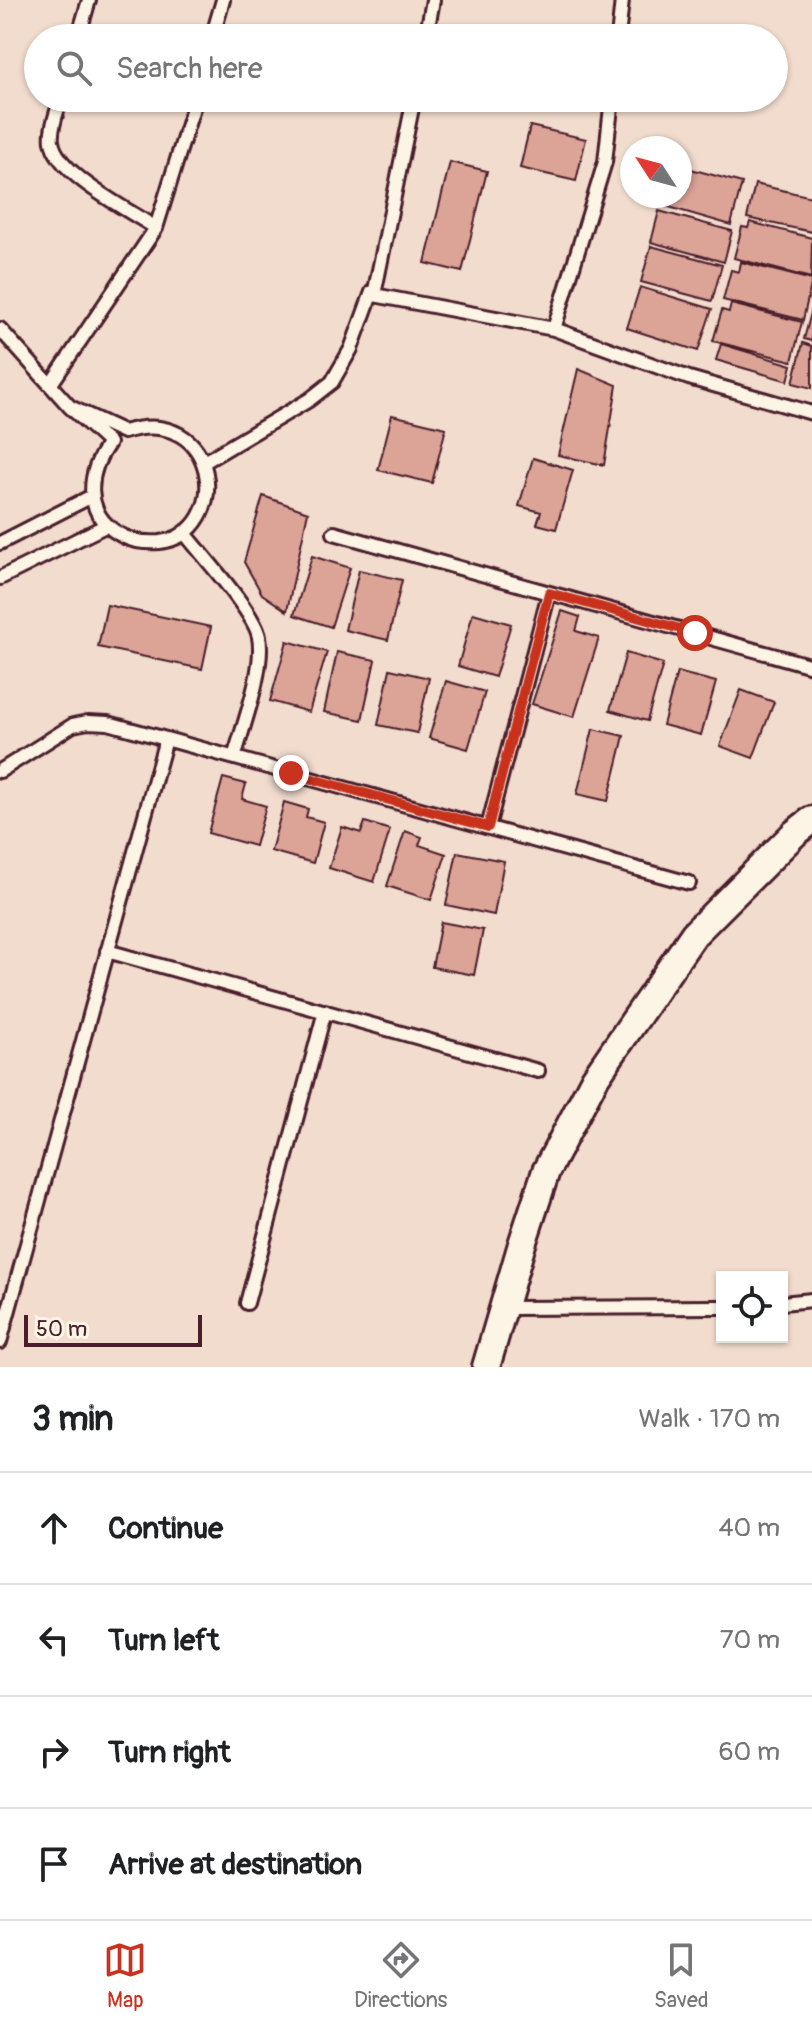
<!DOCTYPE html>
<meta charset="utf-8">
<style>
:root{--surface:#fff;--page:#f6f6f6;--text:#202124;--muted:#757577;--line:#e0e0e0;--accent:#c8321e}
body{margin:0;font-family:Pangolin,sans-serif;background:var(--page);color:var(--text)}
.controls{position:absolute;right:24px;bottom:24px;display:grid;overflow:hidden;border-radius:0px;box-shadow:0 2px 6px #0004}
.controls button{width:72px;height:72px;display:grid;place-items:center;padding:0;border:0;border-bottom:2px solid var(--line);background:var(--surface);color:var(--text);font:40px sans-serif}
.compass{position:absolute;left:620px;top:136px;width:72px;height:72px;border-radius:50%;background:var(--surface);box-shadow:0 2px 6px #0004;rotate:306deg}
.scale{position:absolute;left:24px;bottom:20px;width:178px;box-sizing:border-box;padding-left:8px;border:4px solid #4a1f2b;border-top:0;font-size:22px;line-height:28px;white-space:nowrap;color:#4a1f2b;-webkit-text-stroke:6px #fcf5e5;paint-order:stroke}
.stop{position:absolute;width:24px;height:24px;margin:-18px;border:6px solid #c8321e;border-radius:50%;background:#fff}
.stop.end{background:#c8321e;border-color:#fff;box-shadow:0 2px 8px #0008}
.list{margin:0;padding:0;list-style:none}
h2{display:flex;justify-content:space-between;align-items:center;height:104px;margin:0;padding:0 32px;font-size:34px}
h2 small{font-size:26px;font-weight:400;color:var(--muted)}
.list li{display:grid;grid-template-columns:52px 1fr auto;gap:24px;align-items:center;box-sizing:border-box;height:112px;padding:0 32px;border-top:2px solid var(--line)}
.list b{display:block;font-size:30px;white-space:nowrap}
.list em{font-size:26px;font-style:normal;color:var(--muted)}
.icon{flex:none;width:44px;height:44px;fill:none;stroke:currentColor;stroke-width:2;stroke-linecap:round;stroke-linejoin:round}
.map{position:relative;flex:none;width:812px;height:1367px;overflow:hidden}
.search{position:absolute;background:var(--surface);box-shadow:0 2px 6px #0004;left:24px;right:24px;top:24px;height:88px;display:flex;align-items:center;gap:20px;box-sizing:border-box;padding:0 28px;border-radius:44px;color:var(--muted);font-size:30px}
.sheet{height:552px;background:var(--surface)}
nav{display:flex;justify-content:space-around;align-items:center;box-sizing:border-box;height:112px;border-top:2px solid var(--line);background:var(--surface);font-size:22px;color:var(--muted)}
nav a{display:grid;justify-items:center;gap:4px}
nav .on{color:var(--accent)}
.map>svg:first-child{display:block}
.building{fill:#dca397;stroke:#4a1f2b;stroke-width:2}
.lines{fill:none;stroke-linecap:round;stroke-linejoin:round}
.lane-casing{stroke:#4a1f2b;stroke-width:18}
.street-casing{stroke:#4a1f2b;stroke-width:32}
.lane{stroke:#fcf5e5;stroke-width:12}
.street{stroke:#fcf5e5;stroke-width:26}
.route{stroke:#c8321e;stroke-width:10}
</style>
<div class="map">
<svg width="812" height="1367" viewBox="0 0 812 1367">
<rect width="100%" height="100%" fill="#f2dcce"/>
<filter id="ink" filterUnits="userSpaceOnUse"><feTurbulence type="fractalNoise" baseFrequency=".0125" numOctaves="2"/><feDisplacementMap in="SourceGraphic" scale="16" xChannelSelector="R" yChannelSelector="G"/><feConvolveMatrix kernelMatrix="1 2 1 2 8 2 1 2 1" color-interpolation-filters="sRGB"/></filter>
<g filter="url(#ink)">
<!-- building -->
<path class="building" d="M530 126 586 139 576 181 520 168Z
M450 162 487 171 462 272 425 263Z
M680 166 742 183 731 225 662 205 664 196H680Z
M755 184 812 197V232L747 218Z
M659 211 732 231 724 262 651 242Z
M750 222 812 238 811 278 734 258 742 227 748 228Z
M651 246 722 265 712 301 641 282Z
M741 262 812 280 803 320 723 300 731 270 739 272Z
M640 287 712 309 698 351 627 328Z
M731 304 802 322 792 361 713 341 722 310 729 312Z
M812 309V341L804 339Z
M803 343 812 346V388L793 383Z
M721 344 792 365 788 381 716 360Z
M578 369 617 385 604 465 558 455Z
M392 415 446 428 432 483 378 470Z
M533 458 573 470 556 529 537 524 541 512 519 506Z
M263 496 308 512 287 611 262 594 244 562Z
M312 556 350 568 331 627 294 615Z
M359 570 402 580 388 640 345 630Z
M107 605 211 627 202 669 98 647Z
M562 611 580 617 576 631 599 638 574 717 532 704Z
M473 613 511 624 495 677 458 666Z
M287 641 327 652 309 712 270 701Z
M337 652 375 660 362 720 324 712Z
M626 653 663 664 647 721 610 710Z
M390 669 429 678 417 733 378 725Z
M677 672 716 682 701 735 663 725Z
M446 681 485 692 468 749 429 738Z
M741 690 774 702 753 758 720 746Z
M593 729 624 736 608 801 577 794Z
M223 778 246 784 242 799 266 806 255 846 208 833Z
M284 802 308 809 306 817 324 822 313 863 271 851Z
M365 822 390 830 374 882 329 868 342 827 361 833Z
M405 831 422 837 419 845 446 854 431 900 387 886Z
M457 852 504 861 494 915 446 905Z
M441 922 483 930 474 975 432 967Z"/>
<g class="lines">
<defs>
<path id="lane" d="M78 38 89 0
M212 38 223 0
M426 38 433 0
M618 38 622 0
M61 98C58 110 50 128 52 141 56 174 129 210 156 228
M374 295 554 329 689 378 812 413
M0 329 70 407
M554 329 605 162 612 98
M51 384 156 228 196 98
M70 407 124 432C220 402 234 533 160 542 145 543 132 542 119 534 83 513 87 473 109 443Z
M204 462 309 400 332 382 351 349 372 292 374 295 414 98
M184 532C201 554 255 613 259 637 265 668 243 726 234 758
M334 533 812 666
M0 543 92 496
M0 578 107 525
M0 771 73 725 88 722 108 723 689 883
M488 827 549 593
M107 951 538 1071
M247 1303 325 1011
M782 1303 812 1300
M503 1308 722 1307
M0 1342 166 739"/>
<path id="street" d="M486 1367 522 1244 546 1171 595 1078 694 934 795 833 812 820"/>
</defs>
<!-- lane casing -->
<use href="#lane" class="lane-casing"/>
<!-- street casing -->
<use href="#street" class="street-casing"/>
<!-- lane -->
<use href="#lane" class="lane"/>
<!-- street -->
<use href="#street" class="street"/>
</g>
</g>
<g class="lines" filter="url(#ink)">
<!-- route -->
<path class="route" d="M291 773 488 827 549 593 695 633"/>
</g>
</svg>
<div class="controls">
<button><svg class="icon" aria-label="locate" viewBox="0 0 24 24"><circle cx="12" cy="12" r="6"/><path d="M12 2v4M12 18v4M2 12h4M18 12h4"/></svg></button>
</div>
<svg class="compass" viewBox="-18 -18 36 36"><path d="M0-13l5 13h-10z" fill="#e53935"/><path d="M0 13l5-13h-10z" fill="#757577"/></svg>
<div class="scale">50 m</div>
<div class="stop" style="left:695px;top:633px"></div>
<div class="stop end" style="left:291px;top:773px"></div>
<div class="search"><svg class="icon" aria-label="search" viewBox="0 0 24 24"><circle cx="10" cy="10" r="6"/><path d="M15 15l6 6"/></svg>Search here</div>
</div>
<section class="sheet">
<h2>3 min<small>Walk · 170 m</small></h2>
<ul class="list">
<li><svg class="icon" aria-label="ahead" viewBox="0 0 24 24"><path d="M12 20V5M6 11l6-6 6 6"/></svg><div><b>Continue</b></div><em>40 m</em></li>
<li><svg class="icon" aria-label="left" viewBox="0 0 24 24"><path d="M17 20v-9H6M10 6l-5 5 5 5"/></svg><div><b>Turn left</b></div><em>70 m</em></li>
<li><svg class="icon" aria-label="right" viewBox="0 0 24 24"><path d="M7 20v-9h11M14 6l5 5-5 5"/></svg><div><b>Turn right</b></div><em>60 m</em></li>
<li><svg class="icon" aria-label="arrive" viewBox="0 0 24 24"><path d="M6 21V4h12l-3 4 3 4H6"/></svg><div><b>Arrive at destination</b></div></li>
</ul>
</section>
<nav>
<a class="on"><svg class="icon" aria-label="map" viewBox="0 0 24 24"><path d="M3 6l6-2 6 2 6-2v14l-6 2-6-2-6 2zM9 4v14M15 6v14"/></svg>Map</a>
<a><svg class="icon" aria-label="directions" viewBox="0 0 24 24"><path d="M12 3l9 9-9 9-9-9zM9 14v-3h6M13 9l2 2-2 2"/></svg>Directions</a>
<a><svg class="icon" aria-label="saved" viewBox="0 0 24 24"><path d="M7 4h10v16l-5-4-5 4z"/></svg>Saved</a>
</nav>
